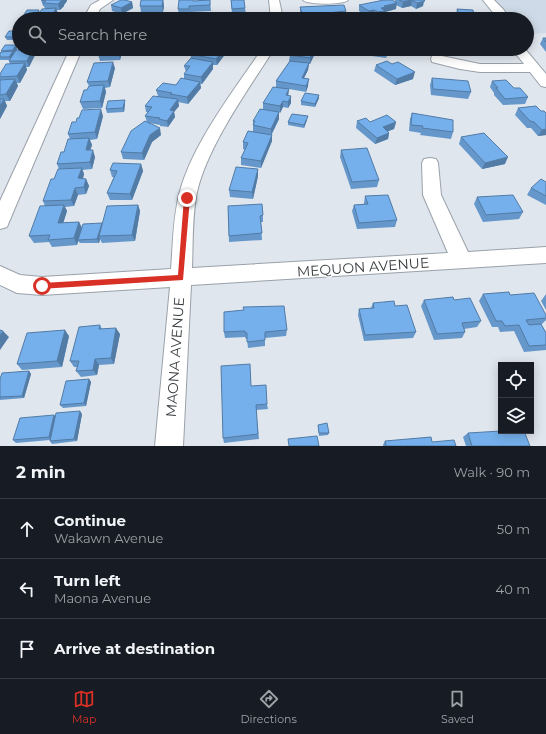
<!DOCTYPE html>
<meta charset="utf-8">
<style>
:root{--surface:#171b24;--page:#242831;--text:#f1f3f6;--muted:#9ea1a6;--line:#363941;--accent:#d93025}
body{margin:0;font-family:Montserrat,sans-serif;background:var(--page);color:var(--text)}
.controls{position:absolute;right:12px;bottom:12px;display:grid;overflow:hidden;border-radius:0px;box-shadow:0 2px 10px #0003}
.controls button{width:36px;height:36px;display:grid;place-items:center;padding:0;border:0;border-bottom:1px solid var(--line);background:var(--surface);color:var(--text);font:20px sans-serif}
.stop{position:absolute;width:12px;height:12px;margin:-9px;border:3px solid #d93025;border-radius:50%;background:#fff}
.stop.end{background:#d93025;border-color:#fff;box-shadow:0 1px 4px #0008}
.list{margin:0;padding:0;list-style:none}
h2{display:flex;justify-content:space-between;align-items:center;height:52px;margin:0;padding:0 16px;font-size:17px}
h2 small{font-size:13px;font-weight:400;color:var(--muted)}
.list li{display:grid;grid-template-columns:26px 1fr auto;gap:12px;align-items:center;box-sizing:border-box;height:60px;padding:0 16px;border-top:1px solid var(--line)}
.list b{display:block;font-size:15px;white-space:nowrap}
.list p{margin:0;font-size:13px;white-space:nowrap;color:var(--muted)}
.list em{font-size:13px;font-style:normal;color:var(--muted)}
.icon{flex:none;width:22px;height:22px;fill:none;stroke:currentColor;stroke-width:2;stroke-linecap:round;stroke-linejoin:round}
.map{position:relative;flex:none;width:546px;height:446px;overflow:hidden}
.search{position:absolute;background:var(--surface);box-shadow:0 2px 10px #0003;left:12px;right:12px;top:12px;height:44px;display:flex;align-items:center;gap:10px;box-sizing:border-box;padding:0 14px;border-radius:22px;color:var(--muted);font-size:15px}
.sheet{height:232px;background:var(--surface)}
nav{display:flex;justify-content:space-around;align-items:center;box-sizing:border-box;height:56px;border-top:1px solid var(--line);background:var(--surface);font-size:11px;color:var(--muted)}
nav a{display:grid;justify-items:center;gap:2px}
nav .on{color:var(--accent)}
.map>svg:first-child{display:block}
.built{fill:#cedae7}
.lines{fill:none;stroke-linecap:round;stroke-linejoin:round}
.minor-casing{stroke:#9aa1a9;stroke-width:2}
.minor{fill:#fff;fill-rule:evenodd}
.wall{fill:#6597cb}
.shaded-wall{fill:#527ba5}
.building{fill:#75b0ec;stroke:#527ba5}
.route{fill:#d93025}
.labels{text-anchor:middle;stroke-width:3;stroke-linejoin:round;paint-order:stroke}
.street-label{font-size:14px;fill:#3a3d40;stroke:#fff}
</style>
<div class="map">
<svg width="546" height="446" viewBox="0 0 546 446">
<rect width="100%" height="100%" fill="#dfe6ee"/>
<!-- built -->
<path class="built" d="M487 0H546V33L527 34V19H502Z"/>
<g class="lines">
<defs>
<path id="minor" d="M100 0H113L100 9 95 19H83L91 5Z
M269 0H279L283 19H271Z
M303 0H348C344 5 307 5 303 0Z
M483 0H494L503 9 510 19H498Z
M70 49H82L9 222 7 227 0 229V201Z
M262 49H274C248 90 208 145 197 192 192 216 193 243 192 268L448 253 423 195 422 163 424 159 430 158 436 159 438 163 441 195 468 252 546 247V263L191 285 183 446H155L170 287 42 295 17 293 0 285V266L20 275 42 277 171 269C173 244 173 216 180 191 193 143 234 90 262 49Z
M512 49H525L546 74V87L541 86 530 72H480L460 69 432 62 431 59 432 56 437 55 480 64H524Z"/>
</defs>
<!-- minor casing -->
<use href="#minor" class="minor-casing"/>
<!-- minor -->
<use href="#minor" class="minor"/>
</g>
<!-- wall -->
<path class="wall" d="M41 0H67V1L64 5V6L60 10H57L58 14 56 19H24L23 16 40 12 45 9 44 6H43Z
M163 0 164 6 163 12H141L140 6Z
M210 0 211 11 190 12V15H179L178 9 193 1Z
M231 0 245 8 246 14 232 15Z
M395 0H424L423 6 416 9 411 6 402 8 396 5V9L385 12 384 17 377 18 373 16 368 17 359 11V5L394 2Z
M132 2 133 8 122 14 112 11 111 5Z
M300 7 346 11V17L328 19H302L300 13Z
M457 9 475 19H456V15Z
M148 14V19H134V18Z
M19 31V40H7L5 37Z
M543 38H546V52L540 44Z
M17 48V50H20V49H39L38 51H34L35 55 29 67H26L27 70 20 83H17L18 86 10 101H5L7 106 0 119V74L10 64 9 61 10 60H0V53L2 52 1 51Z
M123 49 120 60 100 61 98 54Z
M229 49 217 65H213V69L202 84H200L201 88 188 104 178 102 179 106 174 112 175 117 168 127 160 126V125L149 123 161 135 152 142 144 160 123 159 121 152 147 122 145 116 148 112H146L145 106 158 96 156 90 176 85 184 79V74L186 72 184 66 191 58 190 53 199 50Z
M293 49H317L310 64H309L308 70 304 78 308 86 306 92 289 89 288 96 291 103 288 108 283 107 280 113 279 112V119L272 134V141L261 168 241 165V158L245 150 243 149V142L253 131V121L263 109V103L276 87V81L290 61H289L290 55Z
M366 49H398L397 53 388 52 386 58 365 55Z
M461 49H478L477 52 462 51Z
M392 64 413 79 395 85 374 71 376 65Z
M115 68 110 87 105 88 106 92 102 108 83 109 80 102 87 90 89 86 87 82Z
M432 78 471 92 468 99 431 95 430 85Z
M492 81 514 88 528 97 525 104 503 105 494 95V93L490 87Z
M319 98 315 107 301 105V101Z
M125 104 124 112 107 113 106 109Z
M536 106 546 135 538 136 531 128H527L515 115 518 108Z
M412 113 453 132 451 139 420 135 421 133 409 131 410 119Z
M103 116 97 139 90 140 92 145 90 150 95 157 92 169 82 170 84 174 83 179H86L89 186 86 194 78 195 74 206 65 207 67 211 63 223 79 222 82 228 102 223 138 205 140 211 135 241 102 243 100 239 99 243H80L78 241 77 245 52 247 49 242 34 243 29 236 45 206 43 201 59 169 57 164 64 152 70 139 68 134 76 122Z
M307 120 304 128 288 125V122Z
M357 121 370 122H396L394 129 388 131 389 133 388 139 375 144 356 128Z
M461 137 505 164 482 169 459 144Z
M341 150 379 180 377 187 351 189 340 157Z
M141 164 143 171 132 200H110L107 193 114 177H112L110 170Z
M258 169V176L253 199 230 197 229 190Z
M546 182V205L527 195 531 188Z
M365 196 397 220 395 227 357 229 352 211 354 205 364 204V203Z
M477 197 523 212 519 219 483 222 474 204Z
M228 206 263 215V222H261L262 240 229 242Z
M483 294 546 315V320L542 324H541L546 333V350L524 352 514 331 500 332 498 327H492L479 301Z
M546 294V310L541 301Z
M424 300H454L481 321 477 327 464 329 465 332 462 338 434 340 421 306Z
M373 303 395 306 416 332 413 338 364 341 358 315 359 309 371 308Z
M224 312 287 330 286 336 265 338V346L248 348 247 339H246L245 337 225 338 224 332Z
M100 325 102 329 120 334 114 364 99 365 97 375 81 377 76 371 77 367H74L70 361Z
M69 336 62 367 22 370 17 364Z
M29 371 31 374 24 398 0 400V379Z
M89 379 91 382 86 406 63 408 60 405Z
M252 386 267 404 268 409 256 410 259 439 224 443 223 438Z
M82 414 77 441 52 444 50 441V440L16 443 13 440 55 416Z
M318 425 329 433 328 435 319 436 318 427Z
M468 433 530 446H466L463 437Z
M385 441 432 442 456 446H383V445Z"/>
<!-- shaded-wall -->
<path class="shaded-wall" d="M60 0H67V1L64 5V6L60 10 58 4Z
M163 0 164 6 163 12 162 6Z
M412 0 411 6 402 8 403 2Z
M419 0H424L423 6 416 9 417 3Z
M132 2 133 8 122 14 121 8Z
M397 3 396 9 385 12 384 17 377 18 378 12 384 6Z
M56 8 58 14 56 19H51V18Z
M39 10 40 13 36 19 35 16Z
M374 10 373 16 368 17 369 11Z
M16 45 17 48 14 53 13 50Z
M33 49 35 55 29 67 27 61Z
M120 49H123L120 60 119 53Z
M224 49H229L217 65 216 59Z
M315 49H317L310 64V58Z
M388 49H389L386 58Z
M13 51 14 54 11 60 9 57Z
M113 62 115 68 110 87 108 81Z
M213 62V69L202 84 201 77Z
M25 63 27 70 20 83 17 76Z
M309 63 308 70 301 84 302 78Z
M415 72 413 79 395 85 397 79Z
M15 79 18 86 10 101 6 94Z
M309 79 308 86 306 92V86Z
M200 82 201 88 188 104 187 97Z
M104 85 106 92 102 108 100 101Z
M289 89 288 96 285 102 286 95Z
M319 95V98L315 107V104Z
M291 96V103L288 108V102Z
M4 99 7 106 0 119V106Z
M178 99 179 106 174 112 175 117 168 127 167 121 170 110Z
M125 100V104L124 112 123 108Z
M283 101V107L280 113V106Z
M101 109 103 116 97 139 95 132Z
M279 112V119L271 135V129Z
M308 116 307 120 304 128V125Z
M396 122 394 129 381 134 383 127Z
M160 128 161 135 152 142 144 160 142 153 150 135Z
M546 129V135L538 136 542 130Z
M389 133 388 139 375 144 377 138Z
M272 135V141L261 168V161Z
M89 138 92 145 88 157 86 150Z
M93 150 95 157 92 169 90 162Z
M508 157 505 164 482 169 485 163Z
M141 164 143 171 132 200 130 194Z
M82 168 84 174 81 185 78 178Z
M258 169V176L253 199 252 192Z
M86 179 89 186 86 194 84 187Z
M75 188 78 195 74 206 71 200Z
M64 205 67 211 61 230 58 223Z
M138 205 140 211 135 241 132 235Z
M79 222 82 228 77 245 74 238Z
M102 223 99 236 100 239 99 243 97 239Z
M116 328 120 334 114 364 111 358Z
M65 330 69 336 62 367 57 361Z
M3 331 9 337 0 350V336Z
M95 359 99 365 97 375 93 370Z
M29 371 31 374 24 398 22 396Z
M89 379 91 382 86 406 84 403Z
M80 411 82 414 77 441 74 439Z
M54 415 57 417 52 440 49 437Z"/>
<!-- building -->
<path class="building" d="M41 0H62L58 4 43 3 46 1Z
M121 0H125L132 2 121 8 111 5Z
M141 0H163L162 6H140Z
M179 0H193V1L210 0V5L189 6V9H178Z
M231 0H244L245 8 232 9Z
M384 0H392L397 3 384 6 386 7 381 8 385 11 378 12 374 10 369 11 359 5Z
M399 0H411L403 2Z
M412 0H424L425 1 417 3Z
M344 5 346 11 328 13V14L318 15V13H302L300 7Z
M56 8 51 18H36L42 9Z
M457 9 473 10 475 19H458L457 15H459Z
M27 10H39L35 16H23Z
M135 14H148L147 18H134Z
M224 18 235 19H223Z
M9 31H19V36L18 37H5Z
M543 38H546V42Z
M5 45H16L13 50 1 51Z
M33 49 27 61H9L16 50Z
M100 49H120L119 53 98 54Z
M194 49 199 50 200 49H224L216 59 194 55 195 54 190 53Z
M293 49H315L310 58 290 55Z
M368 49H388L387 52Z
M13 51 9 57H0V53L1 52Z
M191 58 213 62 201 77 184 74 190 66H184Z
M290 61 309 63 302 78 309 79 306 86 276 81Z
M387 61 392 64 398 62 415 72 397 79 376 65Z
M113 62 108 81 87 82 94 63Z
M25 63 17 76 0 77V74L6 64Z
M181 78 200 82 187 97 170 94 172 93 156 90 163 83 176 85Z
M432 78 468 81 471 92 433 89Z
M15 79 6 94 0 95V80Z
M506 80 514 88H520L528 97 505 99 496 88H498L492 81Z
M104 85 100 101 80 102 84 90H87L89 86Z
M273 87 289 89 286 95 291 96 288 102 283 101 280 106 263 103Z
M305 93 319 95 315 104 301 101Z
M153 96 178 99 170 110 174 111 167 121 159 119 160 118 145 116 152 107 145 106Z
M0 99H4L0 106Z
M125 100 123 108 106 109 108 101Z
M536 106 541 111H544L546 113V129L542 130 534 122 530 121 518 108Z
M101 109 95 132 68 134 72 122H76L77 118H79L82 110Z
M260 109 279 112 271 129 253 125 255 121H253Z
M412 113 453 120V132L422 128 423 126 411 125Z
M292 114 308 116 304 125 288 122Z
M387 115 396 122 383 127 389 133 377 138 357 121 366 118 370 122Z
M145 121 160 128 150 135 142 153 121 152 131 131Z
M248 131 272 135 261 161 241 158 248 143 243 142Z
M484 133 508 157 485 163 461 137Z
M89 138 86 150H93L90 162 57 164 61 152H64L68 139Z
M367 148 379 180 352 182 341 150Z
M113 163 141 164 130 194 107 193 117 171 110 170Z
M236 167 258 169 252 192 229 190Z
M82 168 78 178 86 179 84 187 75 188 71 200 43 201 51 179H54L58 169Z
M541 179 546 182V196L531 188Z
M388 195 397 220 359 223 354 205 368 204 365 196Z
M513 195 523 212 486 215 477 197Z
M262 204 263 215 260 216 262 233 229 236 228 206Z
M64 205 58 223 79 222 74 238 48 240 50 235 29 236 40 206Z
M138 205 132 235 99 236 107 206Z
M102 223 97 239 78 240 83 224Z
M509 292 510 295 534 293 546 315V318L526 320 529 325 541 324 546 333V345L529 346 519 325 505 326 502 321H496L483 294Z
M453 297 454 300 470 298 481 321 462 323 465 332 437 334 424 300Z
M394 301 395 306 407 305 416 332 365 335 359 309 374 308 373 303Z
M284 306 287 330 265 332V340L247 342V333H245V331L224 332V312L244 310 243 307Z
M100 325 99 329 116 328 111 358 95 359 93 370 76 371 79 361H70L79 327Z
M0 330 3 331 0 336Z
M65 330 57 361 17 364 27 333Z
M250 364 251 386 266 385 267 404 256 405 258 434 223 438 221 366Z
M29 371 22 396 0 397V379L2 373Z
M89 379 84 403 60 405 66 381Z
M80 411 74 439 50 441 56 413Z
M54 415 49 437 13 440 20 418Z
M327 423 329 433H319L318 425Z
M501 431H524L530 446H472L468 433Z
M317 436 319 446H289L288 439Z
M431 437 432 442 454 440 456 446H386L385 441Z"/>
<!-- route -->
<path class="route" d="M187 196 190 198 183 280 40 289V284L42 283 178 275 184 198Z"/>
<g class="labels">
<!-- street labels -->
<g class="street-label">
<text transform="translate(363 267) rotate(-4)" y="5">MEQUON AVENUE</text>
<text transform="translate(175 357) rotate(-86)" y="5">MAONA AVENUE</text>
</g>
</g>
</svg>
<div class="controls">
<button><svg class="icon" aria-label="locate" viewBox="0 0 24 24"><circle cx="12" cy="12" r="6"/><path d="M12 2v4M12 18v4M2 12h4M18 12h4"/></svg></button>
<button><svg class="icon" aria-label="layers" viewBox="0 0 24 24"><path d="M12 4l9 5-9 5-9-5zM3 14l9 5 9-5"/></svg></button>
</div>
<div class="stop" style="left:42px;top:286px"></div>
<div class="stop end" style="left:187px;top:198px"></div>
<div class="search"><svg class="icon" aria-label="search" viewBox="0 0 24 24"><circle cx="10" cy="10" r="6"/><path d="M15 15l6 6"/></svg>Search here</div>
</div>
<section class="sheet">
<h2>2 min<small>Walk · 90 m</small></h2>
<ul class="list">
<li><svg class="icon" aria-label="ahead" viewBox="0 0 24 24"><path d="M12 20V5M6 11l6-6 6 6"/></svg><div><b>Continue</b><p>Wakawn Avenue</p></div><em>50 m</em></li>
<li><svg class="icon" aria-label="left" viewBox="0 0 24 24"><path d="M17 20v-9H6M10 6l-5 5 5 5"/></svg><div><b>Turn left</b><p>Maona Avenue</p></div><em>40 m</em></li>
<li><svg class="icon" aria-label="arrive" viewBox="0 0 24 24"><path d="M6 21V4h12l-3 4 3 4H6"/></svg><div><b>Arrive at destination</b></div></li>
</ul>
</section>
<nav>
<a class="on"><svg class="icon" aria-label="map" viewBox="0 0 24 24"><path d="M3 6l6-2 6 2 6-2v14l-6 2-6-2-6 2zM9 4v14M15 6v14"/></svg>Map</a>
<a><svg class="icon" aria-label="directions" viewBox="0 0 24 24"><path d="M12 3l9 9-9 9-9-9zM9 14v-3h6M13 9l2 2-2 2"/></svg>Directions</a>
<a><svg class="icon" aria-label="saved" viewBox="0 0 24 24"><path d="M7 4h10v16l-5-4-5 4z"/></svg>Saved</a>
</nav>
